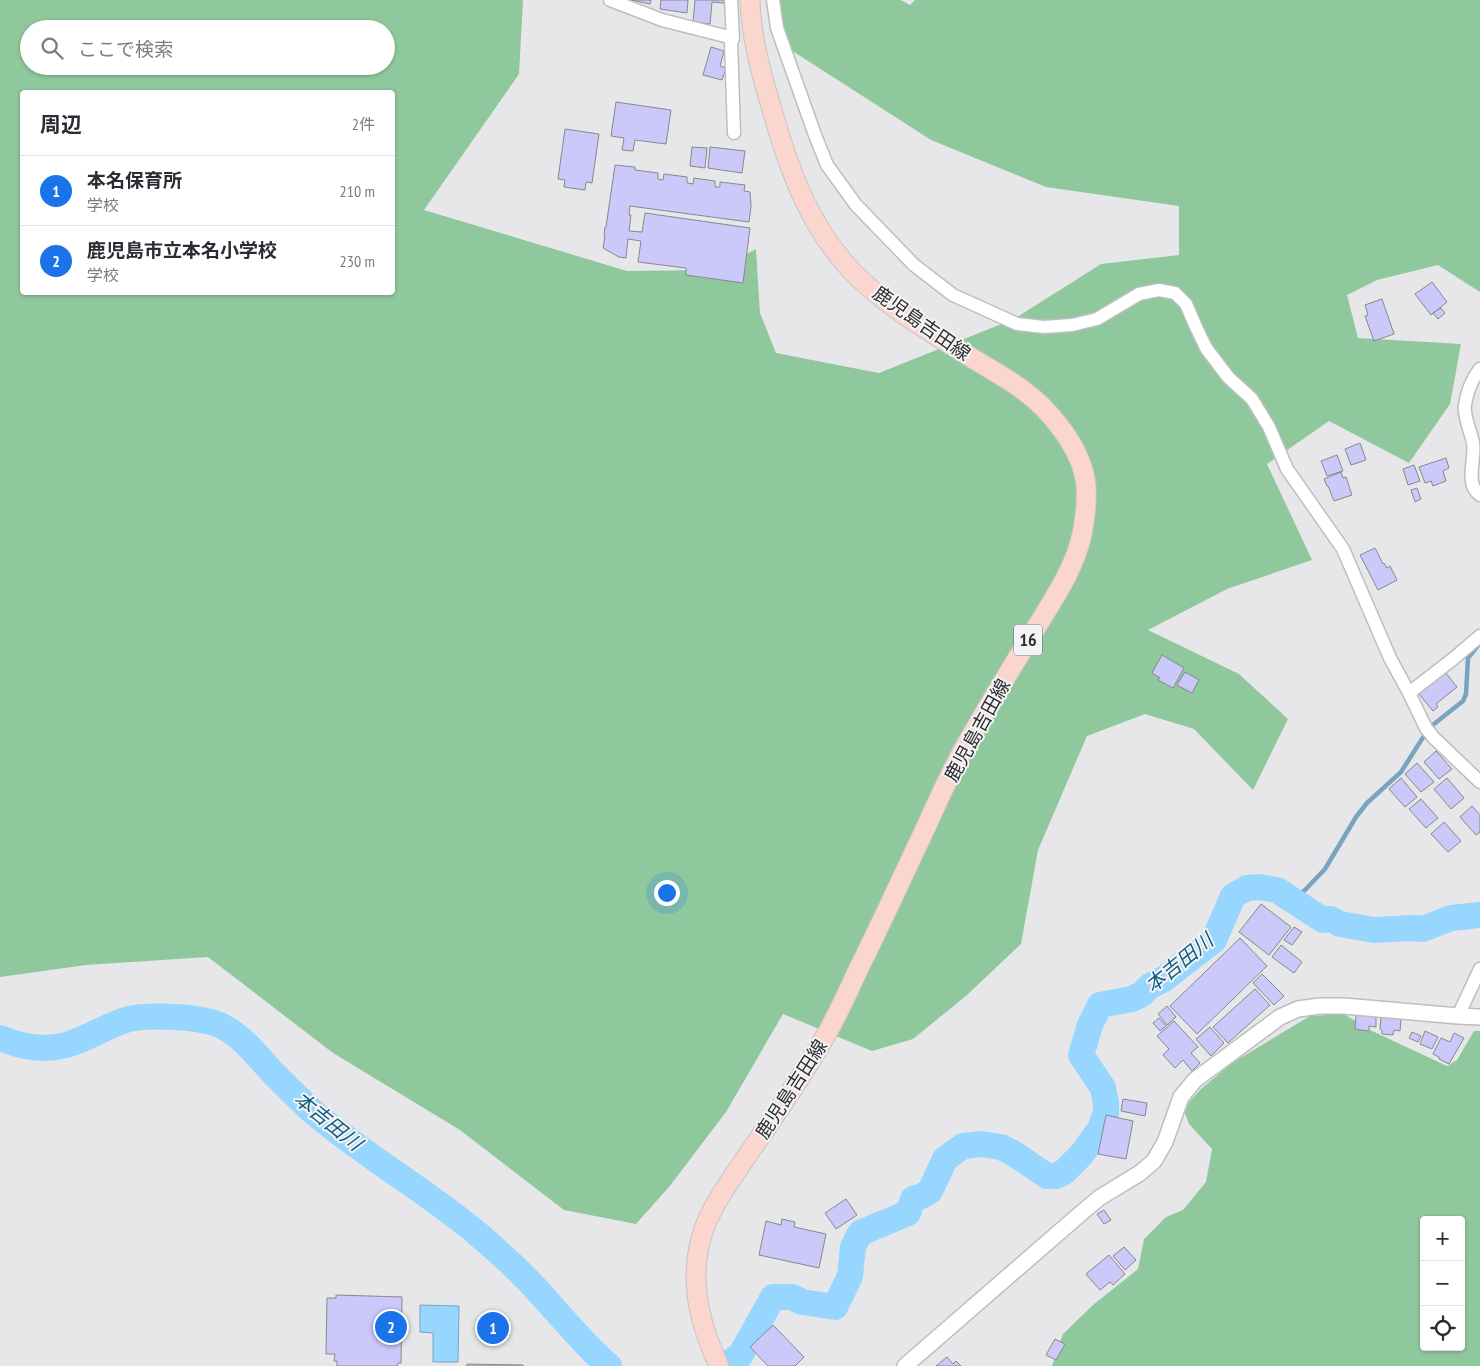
<!DOCTYPE html>
<html lang="ja">
<meta charset="utf-8">
<style>
:root{--surface:#fff;--page:#f7f7f7;--text:#2b2b33;--muted:#7c7c81;--line:#e1e1e2;--accent:#1a73e8}
body{margin:0;font-family:"PT Sans Narrow","Noto Sans JP",sans-serif;background:var(--page);color:var(--text)}
.controls{position:absolute;right:15px;bottom:15px;display:grid;overflow:hidden;border-radius:5px;box-shadow:0 1px 4px #0004}
.controls button{width:45px;height:45px;display:grid;place-items:center;padding:0;border:0;border-bottom:1px solid var(--line);background:var(--surface);color:var(--text);font:25px sans-serif}
.you{position:absolute;left:666px;top:892px;width:18px;height:18px;margin:-12px;border:4px solid #fff;border-radius:50%;background:#1a73e8;box-shadow:0 0 0 8px #1a73e833}
.badge{display:grid;place-items:center;width:32px;height:32px;border-radius:50%;background:var(--accent);color:#fff;font-size:16px;font-weight:700}
.pin{position:absolute;translate:-50% -50%;border:2px solid #fff;box-shadow:0 1px 5px #0006}
.list{margin:0;padding:0;list-style:none}
h2{display:flex;justify-content:space-between;align-items:center;height:65px;margin:0;padding:0 20px;font-size:21px}
h2 small{font-size:16px;font-weight:400;color:var(--muted)}
.list li{display:grid;grid-template-columns:32px 1fr auto;gap:15px;align-items:center;box-sizing:border-box;height:70px;padding:0 20px;border-top:1px solid var(--line)}
.list b{display:block;font-size:19px;white-space:nowrap}
.list p{margin:0;font-size:16px;white-space:nowrap;color:var(--muted)}
.list em{font-size:16px;font-style:normal;color:var(--muted)}
.icon{flex:none;width:28px;height:28px;fill:none;stroke:currentColor;stroke-width:2;stroke-linecap:round;stroke-linejoin:round}
.map{position:relative;flex:none;width:1480px;height:1366px;overflow:hidden}
.search{position:absolute;background:var(--surface);box-shadow:0 1px 4px #0004;left:20px;top:20px;width:375px;height:55px;display:flex;align-items:center;gap:12px;box-sizing:border-box;padding:0 18px;border-radius:28px;color:var(--muted);font-size:19px}
.panel{position:absolute;background:var(--surface);box-shadow:0 1px 4px #0004;left:20px;top:90px;width:375px;height:205px;border-radius:5px}
.map>svg:first-child{display:block}
.green{fill:#90c89d;fill-rule:evenodd}
.water{fill:#97d6fe;stroke:#78a4c0}
.lines{fill:none;stroke-linecap:round;stroke-linejoin:round}
.stream{stroke:#78a4c0;stroke-width:4.5}
.river{stroke:#97d6fe;stroke-width:26}
.building{fill:#cac9fa;stroke:#88888a}
.minor-casing{stroke:#bebec0;stroke-width:15}
.tertiary-casing{stroke:#bebec0;stroke-width:18}
.primary-casing{stroke:#c4c4c5;stroke-width:21}
.minor{stroke:#fff;stroke-width:12}
.tertiary{stroke:#fff;stroke-width:15}
.primary{stroke:#fbd6cf;stroke-width:19}
.labels{text-anchor:middle;stroke-width:4;stroke-linejoin:round;paint-order:stroke}
.shield{fill:#f4f4f7;stroke:#69696b;stroke-width:1}
.shield-label{font-size:18px;font-weight:bold;fill:#2e2e2f}
.street-label{font-size:19px;fill:#2e2e2f;stroke:#f4f4f7}
.water-label{font-size:20px;font-style:italic;fill:#0e5c81;stroke:#f4f4f7}
</style>
<div class="map">
<svg width="1480" height="1366" viewBox="0 0 1480 1366">
<rect width="100%" height="100%" fill="#e7e7e9"/>
<!-- green -->
<path class="green" d="M0 0H523L519 74 424 210 627 271 716 270 756 249 760 313 776 353 879 373 1014 319 1101 264 1179 255V206L1046 187 931 140 780 43 778 0H901L910 5 915 0H1480V292L1438 265 1377 280 1347 295 1358 338 1461 344 1450 404 1409 463 1329 421 1267 464 1312 560 1227 589 1148 630 1239 674 1288 719 1253 790 1194 729 1145 714 1087 736 1038 850 1021 944 967 995 913 1039 872 1051 783 1014 726 1112 669 1187 636 1224 564 1210 460 1130 333 1053 208 957 86 965 0 977ZM29 29H386V66H29ZM22 92H392V292H22Z
M1344 1014 1370 1030 1447 1066 1457 1060 1474 1031H1480V1366H1052L1063 1334 1093 1305 1138 1269 1144 1239 1166 1217 1183 1210 1206 1182 1212 1149 1189 1124 1185 1113 1189 1102 1201 1089 1232 1063 1310 1016ZM1424 1220H1461V1347H1424Z"/>
<!-- water -->
<path class="water" d="M420 1305 459 1306 458 1362H433V1333L420 1332Z"/>
<g class="lines">
<!-- stream -->
<path class="stream" d="M1293 899 1305 890 1325 869 1356 817 1367 803 1401 772 1429 728 1463 701 1466 694 1468 658 1480 643"/>
<!-- river -->
<path class="river" d="M0 1038C21 1047 44 1051 66 1045 88 1039 107 1025 129 1019 148 1014 193 1017 211 1022 238 1029 256 1055 274 1074 287 1087 299 1099 312 1111 364 1156 426 1190 479 1235 500 1253 521 1272 539 1292 562 1317 583 1344 609 1366
M723 1366 740 1356 773 1297H792L802 1302 835 1307 850 1276 853 1247 860 1233 908 1213 913 1199 922 1196 930 1191 945 1159 963 1146 981 1144 1001 1147 1013 1153 1047 1176H1056L1064 1172 1081 1155 1100 1129 1106 1113V1103L1103 1088 1081 1055 1090 1025 1100 1005 1132 999 1142 994 1150 986 1164 979 1178 968 1214 940 1233 896 1247 888 1259 887 1277 890 1323 920 1331 919 1340 924 1374 930 1412 928 1423 929 1451 918 1480 915"/>
</g>
<!-- building -->
<path class="building" d="M631 0H651L650 4Z
M661 0H688L687 13 660 9Z
M695 0H724V3L712 2 710 24 693 22Z
M711 47 724 51 720 66 726 68 722 80 703 75Z
M616 102 671 110 666 144 635 140 633 151 622 150 624 138 611 136Z
M565 129 599 134 592 183 586 182 585 190 564 187 565 180 558 179Z
M692 147 707 148 705 168 690 166Z
M710 147 745 151 742 173 708 168Z
M615 165 635 167V170L658 173V179L663 180 664 174 687 177V183L693 184 694 178 715 181V187H720V182L745 185 744 191 750 192 751 206 749 222 630 206 629 215H631L629 231 642 232 645 213 750 228 743 283 686 275V268L638 262 641 241 628 239 626 258 619 257 603 248 605 236H604L605 227H606Z
M1432 282 1447 302 1431 315 1415 294Z
M1382 299 1394 334 1374 341 1365 316 1368 315 1365 305Z
M1441 308 1445 313 1438 319 1433 313Z
M1360 443 1366 460 1351 465 1345 449Z
M1337 455 1343 471 1327 476 1321 461Z
M1446 458 1449 468 1443 471 1446 481 1433 486 1431 481 1425 483 1419 467Z
M1414 465 1420 481 1408 485 1403 469Z
M1341 472 1343 478 1346 477 1352 495 1334 501 1328 486H1327L1324 479Z
M1417 488 1421 499 1415 502 1411 490Z
M1375 548 1383 564 1384 563 1387 568 1390 566 1397 580 1378 590 1360 555Z
M1162 655 1184 668 1173 688 1158 680 1160 678 1152 673Z
M1185 672 1199 680 1192 693 1177 685Z
M1445 672 1457 687 1436 704 1438 707 1433 711 1419 694Z
M1436 751 1452 769 1439 779 1424 762Z
M1417 763 1434 782 1421 792 1405 774Z
M1401 778 1417 797 1405 807 1389 789Z
M1447 778 1464 798 1451 809 1434 789Z
M1421 799 1438 818 1426 828 1409 809Z
M1472 806 1480 815V832L1476 835 1460 817Z
M1444 822 1461 841 1448 852 1431 834Z
M1261 904 1291 927 1269 955 1239 932Z
M1294 927 1302 932 1292 945 1284 940Z
M1240 938 1267 966 1197 1034 1170 1006Z
M1281 945 1302 962 1294 973 1272 957Z
M1262 974 1284 996 1274 1005 1253 983Z
M1255 989 1270 1005 1228 1043 1213 1027Z
M1167 1006 1176 1017 1167 1025 1158 1014Z
M1356 1015 1376 1017V1027L1369 1026V1031L1355 1029Z
M1381 1017 1401 1019 1400 1031 1394 1030 1393 1035 1382 1034V1030L1380 1029Z
M1159 1018 1166 1026 1160 1031 1153 1023Z
M1174 1021 1198 1047 1191 1053 1200 1063 1192 1071 1183 1060 1175 1068 1163 1055 1169 1049 1157 1036Z
M1210 1027 1224 1043 1211 1056 1196 1039Z
M1425 1031 1438 1037 1432 1049 1420 1044Z
M1412 1032 1421 1036 1418 1042 1409 1038Z
M1454 1033 1464 1038 1449 1064 1439 1059V1057L1433 1054 1441 1038 1450 1042Z
M1123 1099 1147 1103 1145 1116 1121 1111Z
M1106 1115 1133 1121 1126 1159 1098 1154Z
M846 1199 857 1215 836 1229 825 1213Z
M1104 1210 1111 1220 1104 1224 1097 1214Z
M782 1219 795 1222 794 1227 826 1234 819 1268 759 1255 766 1221 781 1225Z
M1124 1247 1136 1260 1125 1270 1113 1256Z
M1109 1255 1125 1274 1113 1285 1110 1282 1100 1290 1086 1274Z
M336 1295 402 1297 401 1363H398L397 1366H337V1361H334L335 1354H326L327 1298H336Z
M773 1325 804 1357 795 1366H768L750 1347Z
M1055 1339 1065 1344 1056 1360 1046 1355Z
M947 1357 953 1364 956 1361 961 1366H936Z
M467 1364 523 1365V1366H467Z"/>
<g class="lines">
<defs>
<path id="minor" d="M610 0 662 20 733 38 731 0
M773 0 777 28 815 135 827 165 856 205 914 265 953 295 1017 324 1044 327 1072 325 1097 319 1139 294 1159 290 1175 293 1186 304 1196 327 1206 348 1228 377 1252 399 1269 427 1287 469 1343 549 1390 658 1409 693 1426 728 1434 738 1480 782
M733 38 731 43 734 133
M1480 369C1472 379 1467 392 1465 405 1463 415 1471 432 1473 443 1476 459 1464 484 1480 495
M1409 693 1453 659 1480 636
M1458 1016 1480 969"/>
<path id="tertiary" d="M905 1366 1079 1215 1099 1198 1140 1173 1154 1161 1165 1142 1181 1097 1195 1080 1280 1017 1298 1009 1320 1006H1344L1458 1016 1480 1017"/>
<path id="primary" d="M719 1366C698 1320 687 1275 705 1226 715 1200 736 1173 751 1150 777 1113 803 1075 826 1035 838 1014 848 992 858 970 882 922 904 873 927 825 941 793 956 761 974 731 994 696 1015 662 1036 628 1054 598 1075 568 1082 534 1085 519 1087 501 1086 486 1083 449 1049 408 1020 388 1005 377 988 368 972 358 929 331 884 306 849 268 806 221 787 163 770 103 760 69 751 35 750 0"/>
</defs>
<!-- minor casing -->
<use href="#minor" class="minor-casing"/>
<!-- tertiary casing -->
<use href="#tertiary" class="tertiary-casing"/>
<!-- primary casing -->
<use href="#primary" class="primary-casing"/>
<!-- minor -->
<use href="#minor" class="minor"/>
<!-- tertiary -->
<use href="#tertiary" class="tertiary"/>
<!-- primary -->
<use href="#primary" class="primary"/>
</g>
<g class="labels">
<!-- shield labels -->
<rect class="shield" x="1014" y="624.5" width="28" height="31" rx="4"/>
<g class="shield-label">
<text x="1028" y="646">16</text>
</g>
<!-- street labels -->
<g class="street-label">
<text transform="translate(922 323) rotate(35)" y="7">鹿児島吉田線</text>
<text transform="translate(977 730) rotate(-61)" y="7">鹿児島吉田線</text>
<text transform="translate(791 1089) rotate(-57)" y="7">鹿児島吉田線</text>
</g>
<!-- water labels -->
<g class="water-label">
<text transform="translate(1179 963) rotate(-39)" y="7">本吉田川</text>
<text transform="translate(328 1121) rotate(39)" y="7">本吉田川</text>
</g>
</g>
</svg>
<div class="controls">
<button>+</button>
<button>−</button>
<button><svg class="icon" aria-label="locate" viewBox="0 0 24 24"><circle cx="12" cy="12" r="6"/><path d="M12 2v4M12 18v4M2 12h4M18 12h4"/></svg></button>
</div>
<div class="you"></div>
<div class="pin badge" style="left:493px;top:1328px">1</div>
<div class="pin badge" style="left:391px;top:1327px">2</div>
<div class="search"><svg class="icon" aria-label="search" viewBox="0 0 24 24"><circle cx="10" cy="10" r="6"/><path d="M15 15l6 6"/></svg>ここで検索</div>
<section class="panel">
<h2>周辺<small>2件</small></h2>
<ul class="list">
<li><span class="badge">1</span><div><b>本名保育所</b><p>学校</p></div><em>210 m</em></li>
<li><span class="badge">2</span><div><b>鹿児島市立本名小学校</b><p>学校</p></div><em>230 m</em></li>
</ul>
</section>
</div>
